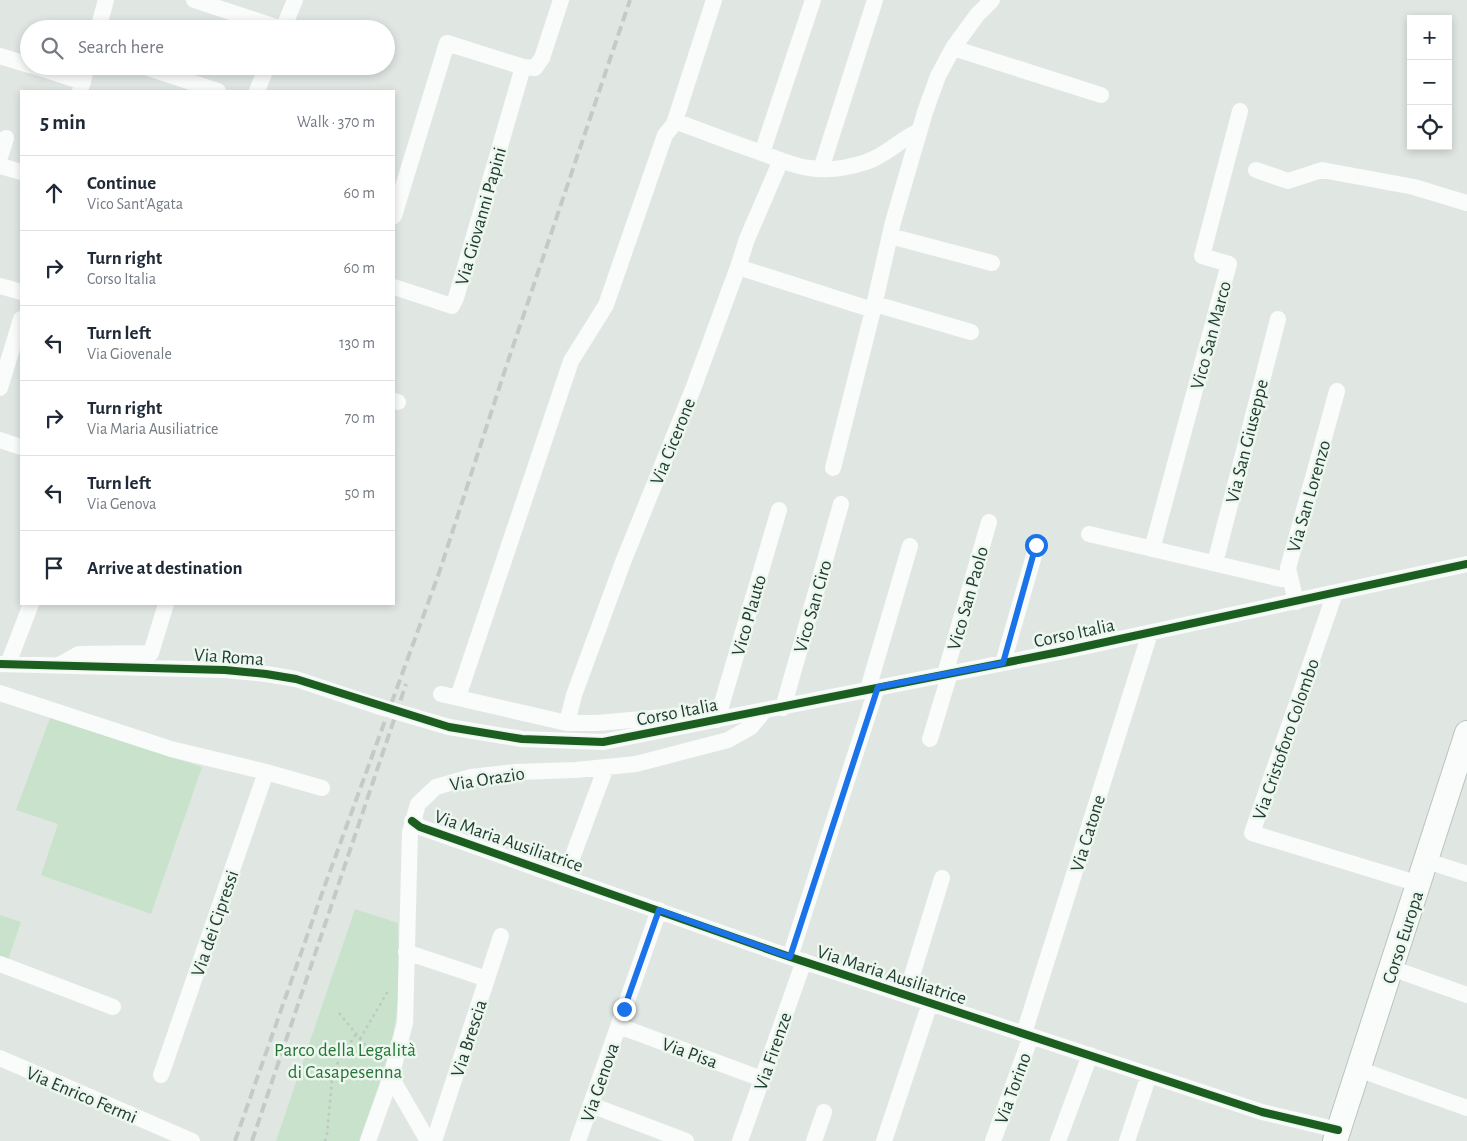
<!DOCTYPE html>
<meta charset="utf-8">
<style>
:root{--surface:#fff;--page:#f2f2f3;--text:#1f2937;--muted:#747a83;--line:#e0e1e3}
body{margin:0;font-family:"Alegreya Sans",sans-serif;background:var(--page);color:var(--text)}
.controls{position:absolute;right:15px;top:15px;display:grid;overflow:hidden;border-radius:0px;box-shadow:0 2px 8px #0003}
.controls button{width:45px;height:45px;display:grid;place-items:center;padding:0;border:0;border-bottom:1px solid var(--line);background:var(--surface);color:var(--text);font:25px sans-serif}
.stop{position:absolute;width:15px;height:15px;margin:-11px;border:4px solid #1a73e8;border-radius:50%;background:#fff}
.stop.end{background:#1a73e8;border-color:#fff;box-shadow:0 1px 5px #0008}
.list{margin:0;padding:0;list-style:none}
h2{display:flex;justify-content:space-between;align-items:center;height:65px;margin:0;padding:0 20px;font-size:21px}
h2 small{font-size:16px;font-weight:400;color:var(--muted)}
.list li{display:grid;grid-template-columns:32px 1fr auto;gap:15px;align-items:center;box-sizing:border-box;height:75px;padding:0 20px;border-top:1px solid var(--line)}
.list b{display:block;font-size:19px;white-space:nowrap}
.list p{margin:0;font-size:16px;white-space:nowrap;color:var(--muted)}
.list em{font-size:16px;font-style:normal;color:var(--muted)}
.icon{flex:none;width:28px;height:28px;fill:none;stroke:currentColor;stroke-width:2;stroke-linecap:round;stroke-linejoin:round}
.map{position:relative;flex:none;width:1467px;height:1141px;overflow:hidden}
.search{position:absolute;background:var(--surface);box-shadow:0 2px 8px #0003;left:20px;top:20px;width:375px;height:55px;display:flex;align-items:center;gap:12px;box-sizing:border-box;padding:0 18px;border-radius:28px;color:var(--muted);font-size:19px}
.panel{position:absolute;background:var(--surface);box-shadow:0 2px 8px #0003;left:20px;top:90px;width:375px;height:515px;border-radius:0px}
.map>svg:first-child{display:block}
.green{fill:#c8e2cb}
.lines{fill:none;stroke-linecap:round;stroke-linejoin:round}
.secondary-casing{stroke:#bac4be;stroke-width:26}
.path{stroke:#bec7c3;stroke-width:2.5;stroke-dasharray:2.5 4;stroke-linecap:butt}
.street{stroke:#fafbfb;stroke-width:16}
.secondary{stroke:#fafbfb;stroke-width:24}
.rail{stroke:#c5cac8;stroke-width:4;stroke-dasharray:10 5;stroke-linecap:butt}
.street-bridge{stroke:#fafbfb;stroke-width:16}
.cycleway-casing{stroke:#edf7f0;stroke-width:11}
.cycleway{stroke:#1b5e20;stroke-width:8}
.route{stroke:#1a73e8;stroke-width:6}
.labels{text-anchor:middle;stroke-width:5;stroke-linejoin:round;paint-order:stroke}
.street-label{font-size:19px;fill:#1e3b2e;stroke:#edf7f0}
.park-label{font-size:19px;fill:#257436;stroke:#edf7f0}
</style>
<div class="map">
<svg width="1467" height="1141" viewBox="0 0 1467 1141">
<rect width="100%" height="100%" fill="#e0e7e3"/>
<!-- green -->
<path class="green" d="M50 718 202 767 151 914 41 875 58 824 16 810Z
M355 909 398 923C398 946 400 970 399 993 395 1045 376 1092 359 1141H276Z
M0 915 21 922 8 960 0 957Z"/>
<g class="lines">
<defs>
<path id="secondary" d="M1335 1141 1467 733"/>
</defs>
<!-- secondary casing -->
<use href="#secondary" class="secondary-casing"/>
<!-- path -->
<path class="path" d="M339 1013 379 1062
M360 1039 388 991
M325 1141 327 1134 332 1081 338 1062 356 1034"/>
<!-- street -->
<path class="street" d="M194 0 282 29
M98 29 106 0
M283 29 295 0
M953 48 1101 95
M0 56 29 65
M33 66 83 82
M142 66 218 91
M80 91 87 66
M257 91 267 66
M675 121C704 132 733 143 762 153 777 159 793 166 809 168 828 171 848 168 866 162 886 156 900 139 919 131
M762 153 813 0
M0 157 6 138
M0 166 21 172
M821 169 875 0
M1256 170 1288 181 1322 170 1414 187 1467 203
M394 216 447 43 523 67 535 68 542 58 561 0
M890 236 992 263
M738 267 873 310
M0 286 21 292
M394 287 452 306 456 298 523 67
M875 304 971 332
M0 388 21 319
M394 401 398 402
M0 440 21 447
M833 468 873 310 893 222 925 112 938 76 953 48 977 15 992 0
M1089 534 1281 579H1290
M1152 549 1229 264 1202 256 1240 111
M1215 563 1278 319
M1335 593 1252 833 1419 884
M1296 602 1288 568 1337 391
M1003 663 1037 545
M0 664 225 670 266 674 296 679 377 706
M8 664 31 604
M59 665 79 654 151 653 166 604
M945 674 989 522
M868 689 910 546
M0 693 171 749 266 772 322 788
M441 694 567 723H597L699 714
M458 697 571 361 606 305 665 135 674 124 714 0
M783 708 841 504
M717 720 779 510
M567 723 574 695 623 562 693 389 738 267 747 239 781 160
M449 727 522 739 603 742 1064 651 1467 564
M930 739 950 673
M412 821 420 827 790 957 1262 1112 1338 1130
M1427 861 1467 874
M565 877 606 767
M406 952 487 979
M790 957 877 687
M0 964 113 1007
M1391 968 1467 995
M906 995 942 878
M619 1026 762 1079
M1024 1033 1150 633
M0 1058 192 1141
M1358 1069 1467 1108
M161 1075 266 772
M391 1077 428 1141
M591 1105 686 1141
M368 1141 391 1077 405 1023 410 832 418 804 436 787 471 777 516 772 576 770 636 764 728 740 751 727 764 711
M434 1141 501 936
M578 1141 659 910
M740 1141 804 961
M814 1141 824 1112
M884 1141 930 1003
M993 1141 1031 1036
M1058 1141 1090 1055
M1127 1141 1149 1075"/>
<!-- secondary -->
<use href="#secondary" class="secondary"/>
<!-- rail -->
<path class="rail" d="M235 1141 325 885 439 573 505 370 630 0
M252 1141 406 684"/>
<!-- street-bridge -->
<path class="street-bridge" d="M377 706 449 727"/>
<defs>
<path id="cycleway" d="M0 664 225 670 266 674 296 679 449 727 522 739 603 742 1064 651 1467 564
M412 821 420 827 790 957 1262 1112 1338 1130"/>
</defs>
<!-- cycleway casing -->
<use href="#cycleway" class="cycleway-casing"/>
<!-- cycleway -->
<use href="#cycleway" class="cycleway"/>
</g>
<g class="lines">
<!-- route -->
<path class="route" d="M624 1009 659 910 790 957 878 687 1003 663 1036 545"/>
</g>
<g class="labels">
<!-- street labels -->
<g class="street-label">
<text transform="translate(480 216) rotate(-74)" y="7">Via Giovanni Papini</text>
<text transform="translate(1210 335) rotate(-75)" y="7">Vico San Marco</text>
<text transform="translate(672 441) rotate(-68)" y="7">Via Cicerone</text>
<text transform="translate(1246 441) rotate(-76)" y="7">Via San Giuseppe</text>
<text transform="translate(1308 496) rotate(-74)" y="7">Via San Lorenzo</text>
<text transform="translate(967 598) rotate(-74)" y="7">Vico San Paolo</text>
<text transform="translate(812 606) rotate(-74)" y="7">Vico San Ciro</text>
<text transform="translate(748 615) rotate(-74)" y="7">Vico Plauto</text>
<text transform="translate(1074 632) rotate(-12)" y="7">Corso Italia</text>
<text transform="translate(229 656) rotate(4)" y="7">Via Roma</text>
<text transform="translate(677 711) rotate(-11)" y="7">Corso Italia</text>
<text transform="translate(1285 739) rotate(-71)" y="7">Via Cristoforo Colombo</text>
<text transform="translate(487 778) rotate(-9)" y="7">Via Orazio</text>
<text transform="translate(1087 833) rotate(-73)" y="7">Via Catone</text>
<text transform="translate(509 840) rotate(19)" y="7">Via Maria Ausiliatrice</text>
<text transform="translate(214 923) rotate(-71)" y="7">Via dei Cipressi</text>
<text transform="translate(1402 937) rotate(-72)" y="7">Corso Europa</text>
<text transform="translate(892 974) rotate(18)" y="7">Via Maria Ausiliatrice</text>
<text transform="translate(468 1038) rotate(-72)" y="7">Via Brescia</text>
<text transform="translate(772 1051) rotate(-71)" y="7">Via Firenze</text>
<text transform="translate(690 1052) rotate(20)" y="7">Via Pisa</text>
<text transform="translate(599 1082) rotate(-71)" y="7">Via Genova</text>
<text transform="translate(1012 1088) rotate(-70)" y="7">Via Torino</text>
<text transform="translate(82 1094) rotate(23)" y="7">Via Enrico Fermi</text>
</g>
<!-- park labels -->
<g class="park-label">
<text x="345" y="1056">Parco della Legalità<tspan x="345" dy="22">di Casapesenna</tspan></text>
</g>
</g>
</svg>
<div class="controls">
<button>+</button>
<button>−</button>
<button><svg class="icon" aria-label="locate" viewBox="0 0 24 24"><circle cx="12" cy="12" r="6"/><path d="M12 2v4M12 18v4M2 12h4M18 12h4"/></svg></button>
</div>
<div class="stop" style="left:1036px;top:545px"></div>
<div class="stop end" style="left:624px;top:1009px"></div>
<div class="search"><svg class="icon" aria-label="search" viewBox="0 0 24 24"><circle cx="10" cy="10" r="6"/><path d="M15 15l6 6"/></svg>Search here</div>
<section class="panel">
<h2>5 min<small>Walk · 370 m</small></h2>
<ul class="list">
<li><svg class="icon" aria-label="ahead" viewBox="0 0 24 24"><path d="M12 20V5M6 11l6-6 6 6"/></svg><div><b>Continue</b><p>Vico Sant'Agata</p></div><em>60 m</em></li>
<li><svg class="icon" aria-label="right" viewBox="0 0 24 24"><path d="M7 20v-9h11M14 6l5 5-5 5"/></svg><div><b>Turn right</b><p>Corso Italia</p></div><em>60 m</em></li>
<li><svg class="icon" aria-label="left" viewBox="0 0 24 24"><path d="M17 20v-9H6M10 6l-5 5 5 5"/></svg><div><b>Turn left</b><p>Via Giovenale</p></div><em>130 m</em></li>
<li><svg class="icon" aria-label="right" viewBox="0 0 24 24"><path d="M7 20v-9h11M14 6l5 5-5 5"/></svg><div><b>Turn right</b><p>Via Maria Ausiliatrice</p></div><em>70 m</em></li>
<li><svg class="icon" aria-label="left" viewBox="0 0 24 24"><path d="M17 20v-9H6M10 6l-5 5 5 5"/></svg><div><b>Turn left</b><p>Via Genova</p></div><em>50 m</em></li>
<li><svg class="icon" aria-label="arrive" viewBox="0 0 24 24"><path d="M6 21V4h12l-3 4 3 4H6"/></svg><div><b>Arrive at destination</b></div></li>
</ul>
</section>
</div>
